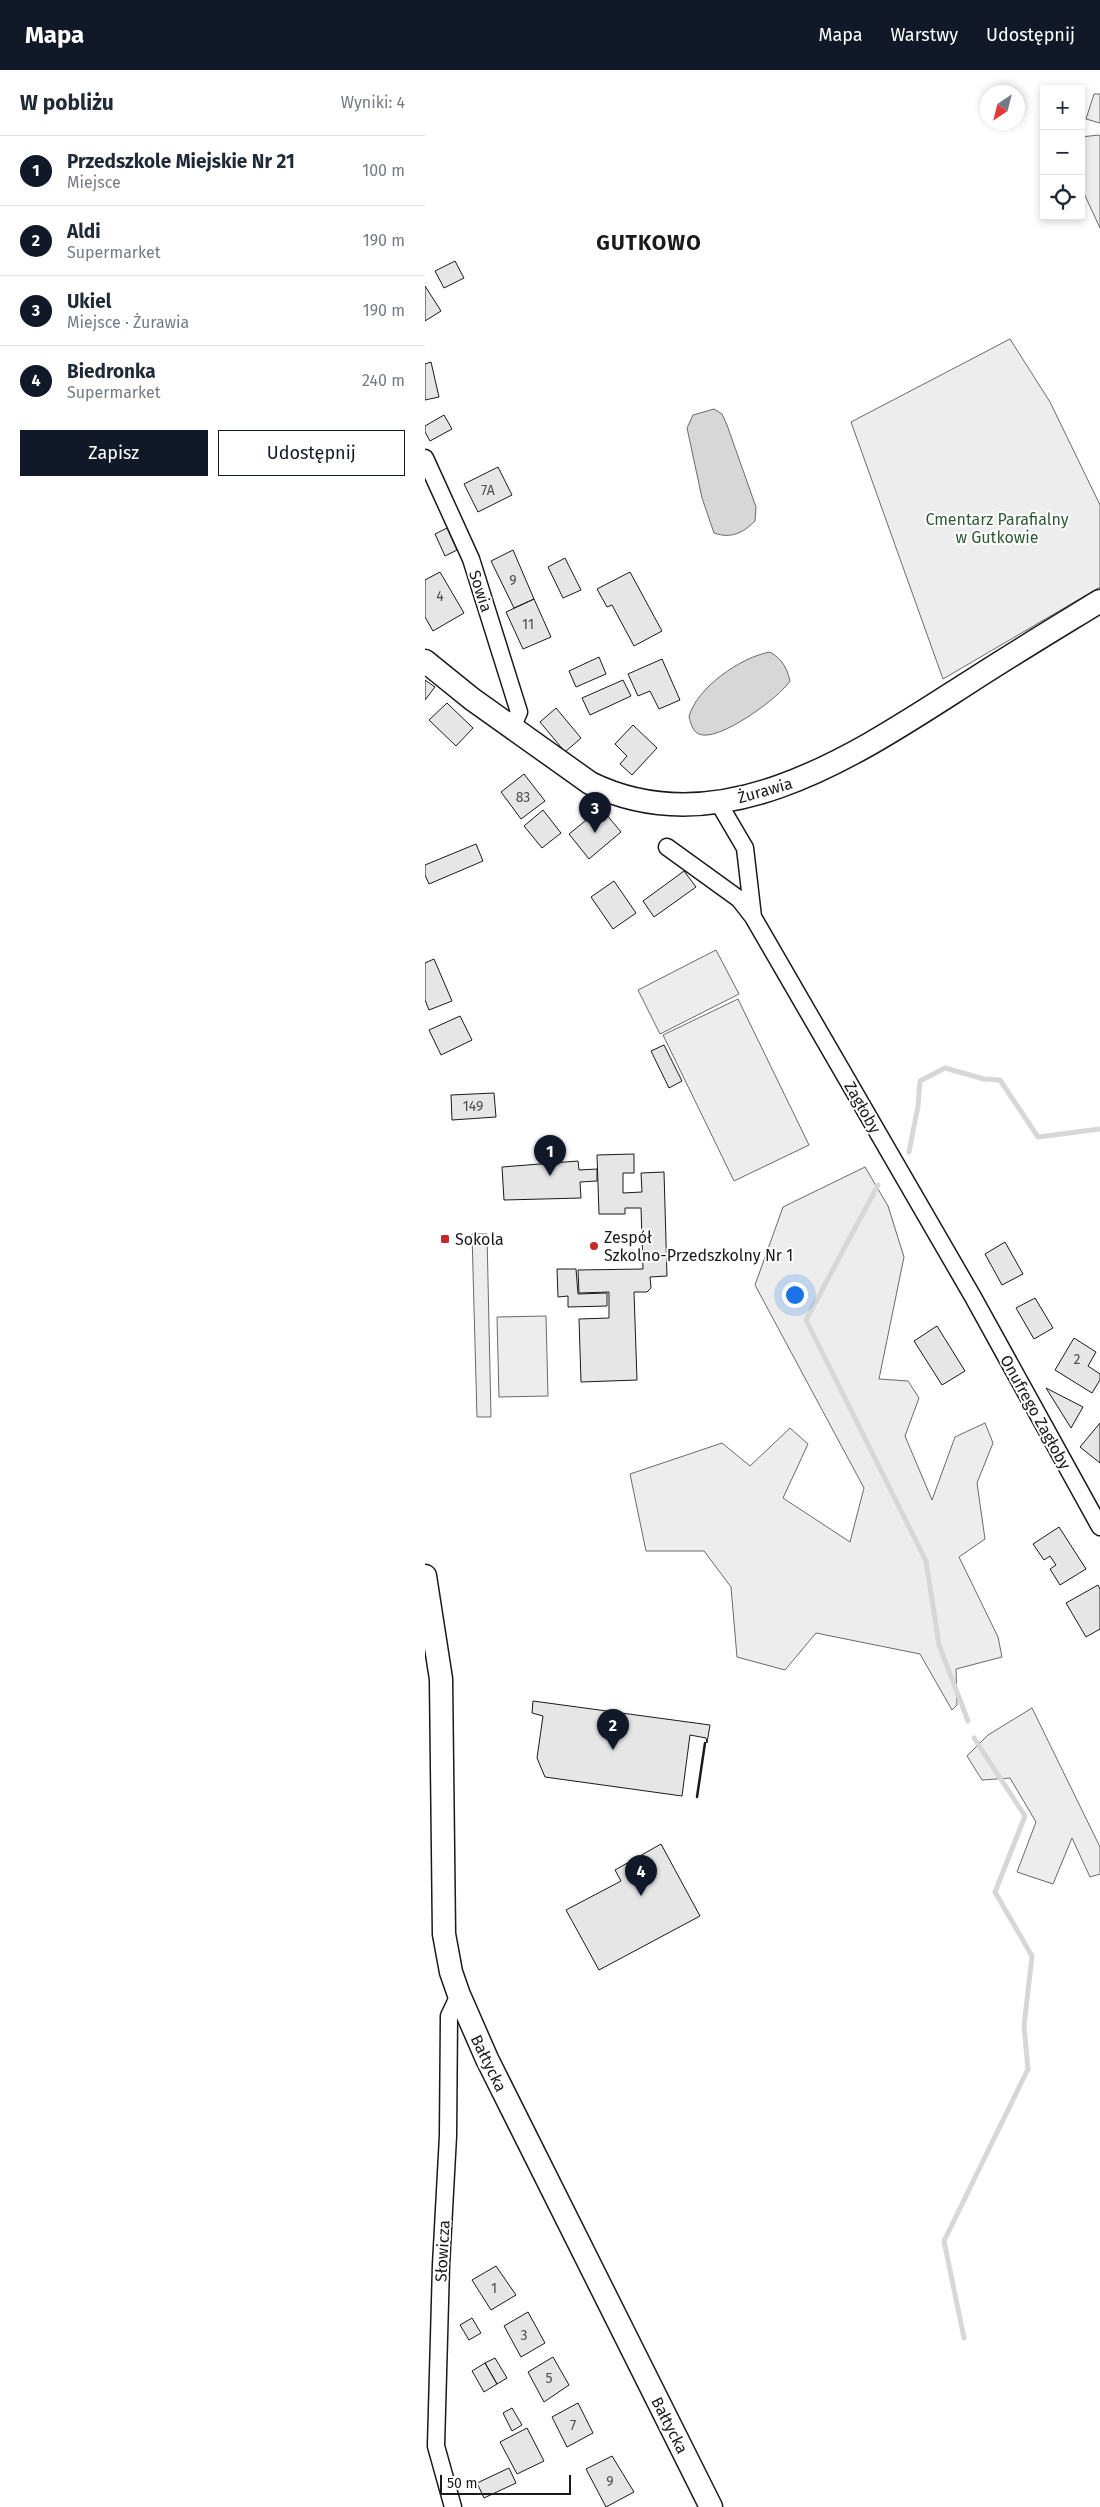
<!DOCTYPE html>
<html lang="pl">
<meta charset="utf-8">
<style>
:root{--surface:#fff;--page:#f2f2f3;--text:#1f2937;--muted:#747a83;--line:#e0e1e3;--accent:#111827}
body{margin:0;font-family:"Fira Sans",sans-serif;background:var(--page);color:var(--text)}
.controls{position:absolute;right:15px;top:15px;display:grid;overflow:hidden;border-radius:0px;box-shadow:0 2px 8px #0003}
.controls button{width:45px;height:45px;display:grid;place-items:center;padding:0;border:0;border-bottom:1px solid var(--line);background:var(--surface);color:var(--text);font:25px sans-serif}
.compass{position:absolute;left:555px;top:15px;width:45px;height:45px;border-radius:50%;background:var(--surface);box-shadow:0 2px 8px #0003;rotate:215deg}
.scale{position:absolute;left:15px;bottom:12px;width:131px;box-sizing:border-box;padding-left:5px;border:2px solid #1a1a1a;border-top:0;font-size:14px;line-height:18px;white-space:nowrap;color:#1a1a1a;-webkit-text-stroke:4px #fff;paint-order:stroke}
.you{position:absolute;left:369px;top:1224px;width:18px;height:18px;margin:-12px;border:4px solid #fff;border-radius:50%;background:#1a73e8;box-shadow:0 0 0 8px #1a73e833}
.badge{display:grid;place-items:center;width:32px;height:32px;border-radius:50%;background:var(--accent);color:#fff;font-size:16px;font-weight:700}
.pin{position:absolute;translate:-50% -41px;filter:drop-shadow(0 1px 2px #0008)}
.pin::after{content:'';position:absolute;top:26px;width:18px;height:15px;background:inherit;clip-path:polygon(0 0,100% 0,50% 100%)}
.list{margin:0;padding:0;list-style:none}
h2{display:flex;justify-content:space-between;align-items:center;height:65px;margin:0;padding:0 20px;font-size:21px}
h2 small{font-size:16px;font-weight:400;color:var(--muted)}
.list li{display:grid;grid-template-columns:32px 1fr auto;gap:15px;align-items:center;box-sizing:border-box;height:70px;padding:0 20px;border-top:1px solid var(--line)}
.list b{display:block;font-size:19px;white-space:nowrap}
.list p{margin:0;font-size:16px;white-space:nowrap;color:var(--muted)}
.list em{font-size:16px;font-style:normal;color:var(--muted)}
.actions{display:flex;gap:10px;padding:15px 20px}
.actions a{flex:1;padding:11px 0;border:1px solid var(--accent);border-radius:0px;text-align:center;font-size:18px;color:var(--accent)}
.actions .main{background:var(--accent);color:#fff}
.icon{flex:none;width:28px;height:28px;fill:none;stroke:currentColor;stroke-width:2;stroke-linecap:round;stroke-linejoin:round}
.map{position:relative;flex:none;width:675px;height:2437px;overflow:hidden}
header{display:flex;align-items:center;gap:30px;box-sizing:border-box;height:70px;padding:0 25px;background:var(--accent);color:#fff}
header strong{font-size:24px}
nav{display:flex;gap:28px;margin-inline-start:auto;font-size:18px}
main{display:flex}
aside{flex:1;background:var(--surface)}
.map>svg:first-child{display:block}
.green{fill:#ededed;stroke:#6a6a6a}
.water{fill:#d7d7d7;stroke:#6a6a6a}
.lines{fill:none;stroke-linecap:round;stroke-linejoin:round}
.stream{stroke:#d7d7d7;stroke-width:5}
.building{fill:#e6e6e6;stroke:#1a1a1a}
.street-casing{stroke:#1a1a1a;stroke-width:19}
.secondary-casing{stroke:#1a1a1a;stroke-width:25}
.street{stroke:#fff;stroke-width:16}
.secondary{stroke:#fff;stroke-width:22}
.wall{stroke:#1a1a1a;stroke-width:2.5}
.poi-dot{fill:#c62828;stroke:#fff;stroke-width:2}
.labels{text-anchor:middle;stroke-width:4;stroke-linejoin:round;paint-order:stroke}
.number-label{font-size:14px;fill:#4d4d4d}
.park-label{font-size:16px;fill:#2b5a34;stroke:#fff}
.street-label{font-size:16px;fill:#1a1a1a;stroke:#fff}
.poi-label{font-size:16px;fill:#1a1a1a;stroke:#fff;text-anchor:start}
.district-label{font-size:21px;font-weight:bold;letter-spacing:1px;fill:#1a1a1a;stroke:#fff}
</style>
<header>
<strong>Mapa</strong>
<nav><a>Mapa</a><a>Warstwy</a><a>Udostępnij</a></nav>
</header>
<main>
<aside>
<h2>W pobliżu<small>Wyniki: 4</small></h2>
<ul class="list">
<li><span class="badge">1</span><div><b>Przedszkole Miejskie Nr 21</b><p>Miejsce</p></div><em>100 m</em></li>
<li><span class="badge">2</span><div><b>Aldi</b><p>Supermarket</p></div><em>190 m</em></li>
<li><span class="badge">3</span><div><b>Ukiel</b><p>Miejsce · Żurawia</p></div><em>190 m</em></li>
<li><span class="badge">4</span><div><b>Biedronka</b><p>Supermarket</p></div><em>240 m</em></li>
</ul>
<div class="actions"><a class="main">Zapisz</a><a>Udostępnij</a></div>
</aside>
<div class="map">
<svg width="675" height="2437" viewBox="0 0 675 2437">
<rect width="100%" height="100%" fill="#fff"/>
<!-- green -->
<path class="green" d="M669 24H675V53L661 49Z
M674 65 675 66V158L656 117V67Z
M585 269 625 332 675 435V517L518 609 426 352Z
M291 880 314 924 235 964 213 920Z
M313 929 384 1075 309 1111 238 965Z
M440 1097 463 1136 479 1187 454 1309 483 1311 494 1328 480 1366 507 1430 530 1367 560 1353 568 1373 552 1413 560 1469 534 1487 573 1567 577 1587 531 1599 532 1635 527 1640 495 1584 391 1563 360 1600 312 1587 306 1517 279 1481H221L205 1404 297 1373 325 1396 365 1358 383 1374 358 1428 425 1472 439 1418 330 1215 358 1137Z
M47 1164H62L66 1347H52Z
M121 1246 123 1326 74 1327 72 1247Z
M607 1638 675 1777V1804L665 1807 647 1768 628 1814 592 1802 611 1752 585 1708 557 1710 542 1686 563 1665Z"/>
<!-- water -->
<path class="water" d="M289 339 297 344 302 355 331 437 330 451C318 463 306 469 289 463L277 428 262 358 268 345Z
M345 582C357 589 362 598 365 611 355 627 293 673 274 664 267 661 266 653 264 647 271 618 316 587 345 582Z"/>
<g class="lines">
<!-- stream -->
<path class="stream" d="M484 1082 493 1036 495 1011 520 998 559 1009 575 1010 613 1067 675 1059
M453 1115 381 1250 501 1491 514 1575 543 1651
M539 2268 519 2171 603 1999 599 1956 607 1886 570 1822 600 1746 549 1668"/>
</g>
<!-- building -->
<path class="building" d="M30 191 39 208 19 218 10 201Z
M0 216 16 241 0 251Z
M6 292 14 327 0 330V294Z
M19 345 27 359 5 371 0 362V356Z
M73 397 87 425 53 442 39 414Z
M22 458 32 480 20 486 10 464Z
M88 480 109 529 89 538 66 491Z
M140 488 156 520 138 528 123 497Z
M15 502 39 543 8 561 0 547V510Z
M205 502 237 561 209 576 187 535 182 537 172 519Z
M109 529 126 567 98 579 81 542Z
M174 587 181 604 151 617 144 601Z
M237 589 255 630 234 639 225 621 213 626 203 604Z
M0 610 10 617 0 630Z
M198 610 206 626 165 645 157 628Z
M22 633 48 658 31 676 4 650Z
M131 638 156 668 140 682 115 652Z
M208 655 232 678 207 705 195 694 202 686 190 674Z
M99 704 120 731 96 749 76 722Z
M176 738 196 762 164 789 144 764Z
M118 740 136 763 117 778 99 756Z
M51 774 58 791 4 814 0 805V795Z
M259 801 271 817 229 847 218 831Z
M189 811 211 843 188 859 166 827Z
M9 889 27 931 4 940 0 930V893Z
M35 946 47 970 16 985 4 960Z
M239 975 257 1011 244 1018 226 981Z
M69 1023 71 1047 27 1050 26 1025Z
M209 1084V1103H198V1123L217 1122 216 1103 239 1102 242 1206 225 1207 226 1218 222 1222H209L212 1310 156 1312 154 1249 184 1248V1222L154 1223 153 1200 218 1199 216 1138H200V1144H174L172 1085Z
M153 1091 154 1100 172 1099V1111L155 1112 156 1128 79 1130 77 1097Z
M580 1172 598 1204 577 1215 560 1184Z
M132 1199H151L153 1224 182 1223V1236L143 1237V1226L133 1227Z
M610 1228 628 1258 609 1269 591 1238Z
M512 1256 540 1301 517 1315 489 1271Z
M649 1268 671 1282 663 1296 675 1304V1310L667 1323 630 1300Z
M621 1318 658 1337 646 1358Z
M675 1353V1393L655 1377Z
M634 1457 661 1499 635 1515 625 1499 631 1495 625 1486 619 1490 608 1474Z
M673 1515 675 1519V1559L661 1567 641 1533Z
M108 1631 285 1655 282 1673 281 1668 265 1665 257 1726 120 1707 112 1688 118 1646 107 1643Z
M236 1774 275 1846 174 1900 141 1840 196 1811 190 1800Z
M71 2196 91 2225 66 2240 47 2210Z
M103 2242 120 2273 96 2287 79 2256Z
M47 2248 56 2263 44 2270 35 2255Z
M128 2287 144 2315 119 2332 103 2302Z
M70 2288 82 2308 72 2314 60 2293Z
M60 2293 72 2314 59 2322 47 2301Z
M153 2333 168 2363 142 2377 127 2347Z
M87 2338 97 2355 87 2361 78 2343Z
M102 2358 119 2391 92 2404 75 2372Z
M187 2386 209 2422 181 2437 161 2399Z
M84 2398 91 2413 59 2428 52 2413Z"/>
<g class="lines">
<defs>
<path id="street" d="M0 388 46 489 94 642 87 658
M293 732 320 778 328 847
M242 777 314 829 328 847 548 1227 675 1457
M28 2437 11 2376 16 2195 23 2066 24 1946 34 1925"/>
<path id="secondary" d="M0 591 47 629 165 713C297 778 435 682 543 613 586 585 631 558 675 531
M0 1506 16 1609 19 1864 26 1902 34 1925 62 1989 286 2437"/>
</defs>
<!-- street casing -->
<use href="#street" class="street-casing"/>
<!-- secondary casing -->
<use href="#secondary" class="secondary-casing"/>
<!-- street -->
<use href="#street" class="street"/>
<!-- secondary -->
<use href="#secondary" class="secondary"/>
<!-- wall -->
<path class="wall" d="M272 1727 280 1673"/>
</g>
<!-- markers -->
<g class="poi-dot">
<rect x="15" y="1164" width="10" height="10" rx="2.5"/>
<circle cx="169" cy="1176" r="5"/>
</g>
<g class="labels">
<!-- number labels -->
<g class="number-label">
<text x="63" y="425">7A</text>
<text x="88" y="515">9</text>
<text x="15" y="531">4</text>
<text x="103" y="559">11</text>
<text x="98" y="732">83</text>
<text x="48" y="1041">149</text>
<text x="652" y="1294">2</text>
<text x="69" y="2223">1</text>
<text x="99" y="2270">3</text>
<text x="124" y="2313">5</text>
<text x="148" y="2360">7</text>
<text x="185" y="2416">9</text>
</g>
<!-- park labels -->
<g class="park-label">
<text x="572" y="455">Cmentarz Parafialny<tspan x="572" dy="18">w Gutkowie</tspan></text>
</g>
<!-- street labels -->
<g class="street-label">
<text transform="translate(56 521) rotate(72)" y="6">Sowia</text>
<text transform="translate(340 720) rotate(-16)" y="6">Żurawia</text>
<text transform="translate(438 1037) rotate(60)" y="6">Zagłoby</text>
<text transform="translate(611 1342) rotate(61)" y="6">Onufrego Zagłoby</text>
<text transform="translate(64 1993) rotate(64)" y="6">Bałtycka</text>
<text transform="translate(17 2181) rotate(-87)" y="6">Słowicza</text>
<text transform="translate(245 2355) rotate(63)" y="6">Bałtycka</text>
</g>
<!-- poi labels -->
<g class="poi-label">
<text x="179" y="1173">Zespół<tspan x="179" dy="18">Szkolno-Przedszkolny Nr 1</tspan></text>
<text x="30" y="1175">Sokola</text>
</g>
<!-- district labels -->
<g class="district-label">
<text x="224" y="180">GUTKOWO</text>
</g>
</g>
</svg>
<div class="controls">
<button>+</button>
<button>−</button>
<button><svg class="icon" aria-label="locate" viewBox="0 0 24 24"><circle cx="12" cy="12" r="6"/><path d="M12 2v4M12 18v4M2 12h4M18 12h4"/></svg></button>
</div>
<svg class="compass" viewBox="-18 -18 36 36"><path d="M0-13l5 13h-10z" fill="#e53935"/><path d="M0 13l5-13h-10z" fill="#747a83"/></svg>
<div class="scale">50 m</div>
<div class="you"></div>
<div class="pin badge" style="left:125px;top:1106px">1</div>
<div class="pin badge" style="left:188px;top:1680px">2</div>
<div class="pin badge" style="left:170px;top:763px">3</div>
<div class="pin badge" style="left:216px;top:1826px">4</div>
</div>
</main>
